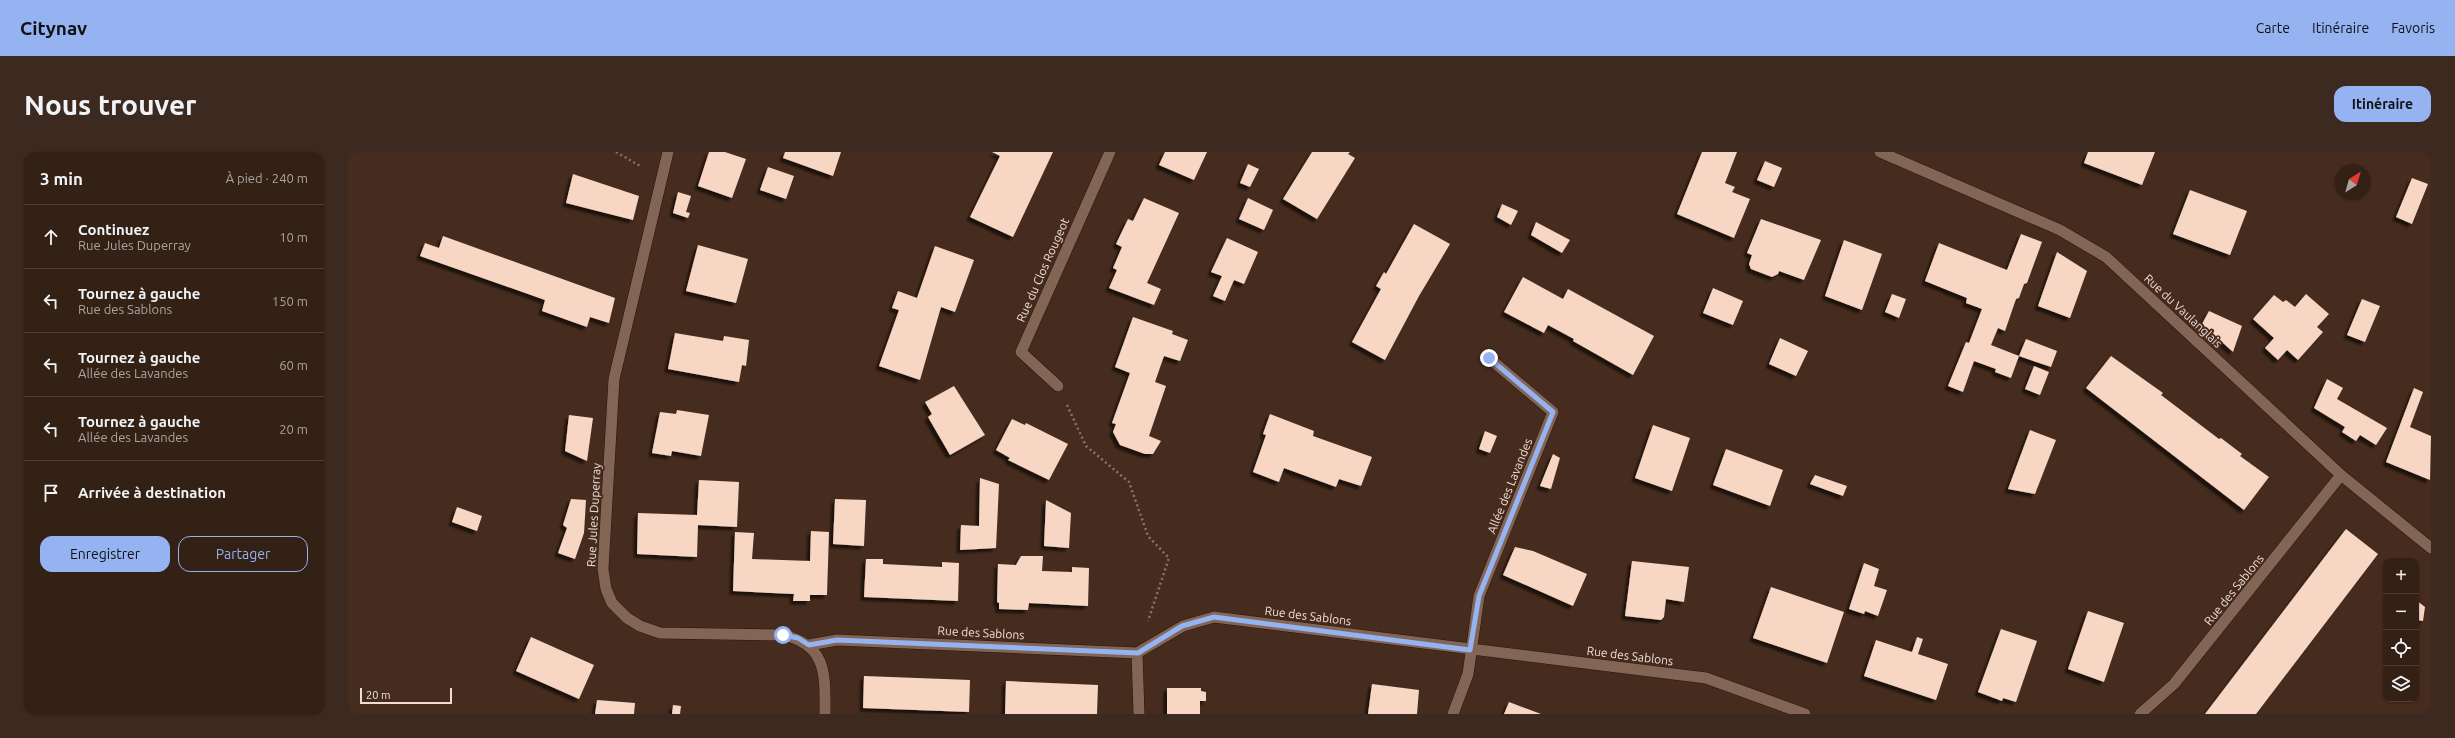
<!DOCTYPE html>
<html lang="fr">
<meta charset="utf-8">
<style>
:root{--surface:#342116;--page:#3c291f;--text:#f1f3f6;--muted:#a9a3a1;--line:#4e3e35;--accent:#95b2f1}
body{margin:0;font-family:Ubuntu,sans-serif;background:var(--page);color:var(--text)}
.controls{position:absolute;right:12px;bottom:12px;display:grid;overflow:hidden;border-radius:8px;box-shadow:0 1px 3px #0004}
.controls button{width:36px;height:36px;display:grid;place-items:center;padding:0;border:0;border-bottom:1px solid var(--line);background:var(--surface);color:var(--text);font:20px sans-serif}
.compass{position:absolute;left:1987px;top:12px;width:36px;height:36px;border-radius:50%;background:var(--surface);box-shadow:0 1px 3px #0004;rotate:37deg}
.scale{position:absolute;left:12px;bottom:10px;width:92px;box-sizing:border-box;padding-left:4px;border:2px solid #efded5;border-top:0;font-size:11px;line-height:14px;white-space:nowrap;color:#efded5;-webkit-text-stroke:3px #462c1e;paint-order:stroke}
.stop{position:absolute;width:12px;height:12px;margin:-9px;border:3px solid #95b2f1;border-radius:50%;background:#fff}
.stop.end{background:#95b2f1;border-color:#fff;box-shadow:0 1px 4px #0008}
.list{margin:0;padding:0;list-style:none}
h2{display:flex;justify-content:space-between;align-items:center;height:52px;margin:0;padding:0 16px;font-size:17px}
h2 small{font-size:13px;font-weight:400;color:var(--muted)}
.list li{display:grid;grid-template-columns:26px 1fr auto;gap:12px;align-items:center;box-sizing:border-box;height:64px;padding:0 16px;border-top:1px solid var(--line)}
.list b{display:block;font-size:15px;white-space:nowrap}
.list p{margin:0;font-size:13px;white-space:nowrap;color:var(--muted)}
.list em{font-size:13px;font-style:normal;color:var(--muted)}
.actions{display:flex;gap:8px;padding:12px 16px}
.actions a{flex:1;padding:9px 0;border:1px solid var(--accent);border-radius:12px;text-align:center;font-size:14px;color:var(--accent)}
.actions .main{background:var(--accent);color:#111}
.icon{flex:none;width:22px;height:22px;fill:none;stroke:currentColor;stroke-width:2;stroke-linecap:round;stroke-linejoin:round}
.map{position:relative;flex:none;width:2083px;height:562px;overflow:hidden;border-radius:12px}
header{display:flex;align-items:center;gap:24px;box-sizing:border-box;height:56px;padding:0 20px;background:var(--accent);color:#111}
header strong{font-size:19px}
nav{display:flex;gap:22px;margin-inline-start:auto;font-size:14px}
.intro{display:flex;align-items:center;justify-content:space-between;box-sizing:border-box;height:96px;padding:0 24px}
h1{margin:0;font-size:28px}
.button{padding:10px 18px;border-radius:12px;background:var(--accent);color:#111;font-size:14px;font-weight:700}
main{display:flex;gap:24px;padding:0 24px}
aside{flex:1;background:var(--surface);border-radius:12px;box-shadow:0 1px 3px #0004}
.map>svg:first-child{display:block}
.building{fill:#f8d6c4;filter:url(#shadow)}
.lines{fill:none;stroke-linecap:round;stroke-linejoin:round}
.minor-casing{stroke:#2b1307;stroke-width:12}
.path{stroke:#8a7468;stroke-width:2.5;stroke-dasharray:2 3;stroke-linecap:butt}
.minor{stroke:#836556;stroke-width:11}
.route{stroke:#95b2f1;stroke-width:5}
.labels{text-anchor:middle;stroke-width:4;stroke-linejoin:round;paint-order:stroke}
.street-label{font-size:12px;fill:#efded5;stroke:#462c1e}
</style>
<header>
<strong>Citynav</strong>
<nav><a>Carte</a><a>Itinéraire</a><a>Favoris</a></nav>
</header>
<div class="intro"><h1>Nous trouver</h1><a class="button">Itinéraire</a></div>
<main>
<aside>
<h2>3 min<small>À pied · 240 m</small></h2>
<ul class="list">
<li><svg class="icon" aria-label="ahead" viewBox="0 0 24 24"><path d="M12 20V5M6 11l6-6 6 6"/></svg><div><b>Continuez</b><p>Rue Jules Duperray</p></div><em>10 m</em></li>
<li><svg class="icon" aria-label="left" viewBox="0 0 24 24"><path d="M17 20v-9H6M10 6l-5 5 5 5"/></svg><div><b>Tournez à gauche</b><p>Rue des Sablons</p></div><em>150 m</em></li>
<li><svg class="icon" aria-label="left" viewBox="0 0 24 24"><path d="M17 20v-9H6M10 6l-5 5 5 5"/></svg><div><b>Tournez à gauche</b><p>Allée des Lavandes</p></div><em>60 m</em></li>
<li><svg class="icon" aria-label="left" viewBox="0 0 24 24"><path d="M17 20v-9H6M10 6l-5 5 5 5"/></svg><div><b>Tournez à gauche</b><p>Allée des Lavandes</p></div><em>20 m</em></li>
<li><svg class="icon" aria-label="arrive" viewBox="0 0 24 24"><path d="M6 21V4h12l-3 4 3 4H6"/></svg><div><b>Arrivée à destination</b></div></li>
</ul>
<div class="actions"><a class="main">Enregistrer</a><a>Partager</a></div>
</aside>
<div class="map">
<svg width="2083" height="562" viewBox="0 0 2083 562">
<defs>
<filter id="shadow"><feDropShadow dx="-3.5" dy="3.5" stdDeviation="1" flood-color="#0009"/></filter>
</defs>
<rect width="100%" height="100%" fill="#462c1e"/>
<!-- building -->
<path class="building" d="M361 0H377L398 7 384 46 350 34Z
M437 0H493L485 24 435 6Z
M644 0H705L665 85 622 65 652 4Z
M817 0H859L846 28 811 13Z
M964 0H1002L1000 2 1007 6 969 67 935 47Z
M1354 0H1389L1377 31 1387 35 1384 40 1402 47 1386 86 1329 62Z
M1740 0H1807L1794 33 1736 11Z
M1417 9 1434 16 1426 35 1409 28Z
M900 12 911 17 902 35 892 31Z
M420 15 446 24 438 47 412 38Z
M225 22 291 44 285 68 218 51Z
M2064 26 2080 32 2064 72 2048 65Z
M1842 38 1899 59 1882 103 1825 82Z
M330 40 343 44 338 60 342 61 340 66 325 61Z
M796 46 831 61 799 131 813 137 806 153 761 136 769 118 765 116 774 95 768 92 780 67 785 69Z
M900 46 925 58 916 78 891 67Z
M1154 52 1170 59 1163 73 1149 65Z
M1413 67 1473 88 1456 128 1431 119 1430 122 1424 125 1403 117 1401 112 1404 103 1399 101Z
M1188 70 1222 88 1214 101 1183 83Z
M1066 72 1102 92 1071 144 1037 208 1004 190 1033 137 1028 134 1036 120 1038 122Z
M1673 82 1694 90 1679 131 1676 132 1671 146 1668 147 1657 179 1650 176 1643 193 1671 204 1678 187 1709 199 1703 215 1671 204 1663 226 1647 220 1648 217 1626 209 1615 240 1600 234 1618 190 1621 191 1634 157 1618 151 1619 146 1577 129 1591 91 1659 118Z
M95 84 267 146 261 171 242 165 239 175 194 159 197 148 72 104 77 91 91 96Z
M879 86 910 100 896 132 886 128 877 149 865 144 874 124 863 120Z
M1496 88 1534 102 1514 158 1477 144Z
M350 93 400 107 388 151 338 139Z
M587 94 626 108 607 160 593 155 572 228 531 214 551 158 544 156 550 139 569 146Z
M1709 100 1739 119 1722 166 1690 154Z
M1175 125 1215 147 1220 137 1306 184 1285 223 1225 189 1226 187 1200 173 1196 181 1156 160Z
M1365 136 1395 149 1385 173 1355 161Z
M1544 142 1558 147 1551 166 1537 160Z
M1958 142 1981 162 1969 175 1975 180 1950 208 1939 198 1930 208 1917 196 1926 186 1905 167 1926 143 1935 150 1938 148 1947 155Z
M2014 147 2032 154 2017 190 1999 183Z
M1861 159 1894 174 1885 200 1854 172Z
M785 165 825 179 824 182 840 188 832 209 816 204 807 230 818 234 801 284 813 289 805 302H797L772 293 765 280 768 272 764 271 782 221 767 215Z
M327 181 375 189 376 184 401 188 398 214 394 213 391 230 320 217Z
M1432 186 1460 199 1448 224 1421 212Z
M1763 204 1815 241 1813 243 1871 287 1873 286 1894 302 1892 304 1921 325 1896 358 1738 236Z
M1686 214 1701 220 1692 243 1677 237Z
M1979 227 1995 236 1989 247 2039 276 2028 293 2012 283 2008 289 1994 280 1997 275 1966 256Z
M606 234 637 283 602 303 580 265 584 262 577 250Z
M2066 236 2075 240 2062 275 2083 284 2082 328 2038 310Z
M329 258 361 263 353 304 324 299 323 304 304 301 312 260 328 262Z
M922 262 966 279 965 284 1024 305 1013 334 991 327 988 335 936 316 931 330 905 320 918 283 915 282Z
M221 263 245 266 239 309 217 299Z
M664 267 677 273 678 271 720 292 701 328 660 308 662 306 648 298Z
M1305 273 1342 286 1324 339 1287 326Z
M1682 278 1708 288 1687 342 1660 337Z
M1137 279 1149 284 1142 301 1131 297Z
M1378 297 1435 318 1422 354 1365 333Z
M1205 302 1212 306 1203 337 1192 334Z
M1467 323 1499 334 1495 344 1462 332Z
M632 326 651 332 648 396 612 398 613 373 631 374Z
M351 328 391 330 389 375 350 373 349 405 289 402 290 361 349 363Z
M223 347 238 348 236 381 227 407 210 401 219 376 215 373Z
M487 347 518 348 516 394 485 392Z
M698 348 723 361 721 396 696 394Z
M109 355 134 364 129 379 104 370Z
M1998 377 2030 402 1908 562H1857Z
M463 379 481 380 479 443H462V449H445L446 442 385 439 387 380 406 381 404 407 462 409Z
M1167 395 1185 399 1239 422 1225 454 1155 423Z
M673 404H695L694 419 724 420V415L741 416 740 454 681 451 680 458 651 457V451L649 450 650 412 668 413Z
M518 407H535V412L594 415V410L611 411 610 449 516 445Z
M1284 409 1341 415 1336 450 1318 447 1316 465 1313 468 1277 464Z
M1516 411 1531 417 1526 434 1539 438 1530 464 1517 459 1516 462 1501 457Z
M1423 435 1496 460 1479 511 1405 486Z
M2068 448 2077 455 2075 469 2068 468Z
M1740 459 1776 471 1756 530 1720 517Z
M1653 477 1689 489 1668 550 1655 546 1654 549 1630 540Z
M183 485 246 513 231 547 168 519Z
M1569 485 1575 487 1570 502 1600 512 1588 548 1516 524 1528 488 1564 500Z
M516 524 622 528 621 560 515 556Z
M658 529 750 533 749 562H657Z
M1024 532 1071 538 1069 562H1020Z
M819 536H853V539L858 540V549H852V562H819Z
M249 548 287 551 286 562H247Z
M1161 550 1193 562H1156Z
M325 553 333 554 332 562H324Z"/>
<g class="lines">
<defs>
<path id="minor" d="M320 0 266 227 255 417 258 437 264 451 279 466 292 474 312 481 435 483C480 493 477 524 477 562
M1532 0 1712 78 1758 105 1993 323 2083 396
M710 234 673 200 762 0
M461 493 489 488 789 501 835 474 866 465 1358 526 1457 562
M789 501 791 562
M1105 562 1120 522 1131 444 1205 260 1141 206
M1792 562 1826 532 1993 323"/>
</defs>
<!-- minor casing -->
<use href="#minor" class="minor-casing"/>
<!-- path -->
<path class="path" d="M268 0 294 15
M719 253 738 294 781 330 800 384 821 406 800 469"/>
<!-- minor -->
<use href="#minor" class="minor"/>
</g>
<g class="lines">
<!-- route -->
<path class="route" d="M435 483 450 486 461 493 489 488 790 501 834 474 866 465 1122 498 1131 444 1205 260 1141 206"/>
</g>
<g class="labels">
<!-- street labels -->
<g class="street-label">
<text transform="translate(695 118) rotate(-66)" y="4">Rue du Clos Rougeot</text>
<text transform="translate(1835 159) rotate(43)" y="4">Rue du Vaulanglais</text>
<text transform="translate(1162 334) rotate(-68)" y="4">Allée des Lavandes</text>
<text transform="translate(246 363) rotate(-87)" y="4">Rue Jules Duperray</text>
<text transform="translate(1886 438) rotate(-51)" y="4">Rue des Sablons</text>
<text transform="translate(960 464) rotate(7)" y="4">Rue des Sablons</text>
<text transform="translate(633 481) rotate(3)" y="4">Rue des Sablons</text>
<text transform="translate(1282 504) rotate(7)" y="4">Rue des Sablons</text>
</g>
</g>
</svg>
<div class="controls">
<button>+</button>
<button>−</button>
<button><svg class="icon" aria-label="locate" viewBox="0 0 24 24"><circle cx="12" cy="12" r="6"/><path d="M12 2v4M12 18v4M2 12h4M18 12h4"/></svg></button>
<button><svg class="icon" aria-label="layers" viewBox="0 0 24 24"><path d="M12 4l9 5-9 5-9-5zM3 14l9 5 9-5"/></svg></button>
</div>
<svg class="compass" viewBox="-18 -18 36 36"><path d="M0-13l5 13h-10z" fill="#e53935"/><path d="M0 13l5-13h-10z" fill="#a9a3a1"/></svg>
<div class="scale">20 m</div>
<div class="stop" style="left:435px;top:483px"></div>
<div class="stop end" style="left:1141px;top:206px"></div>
</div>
</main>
